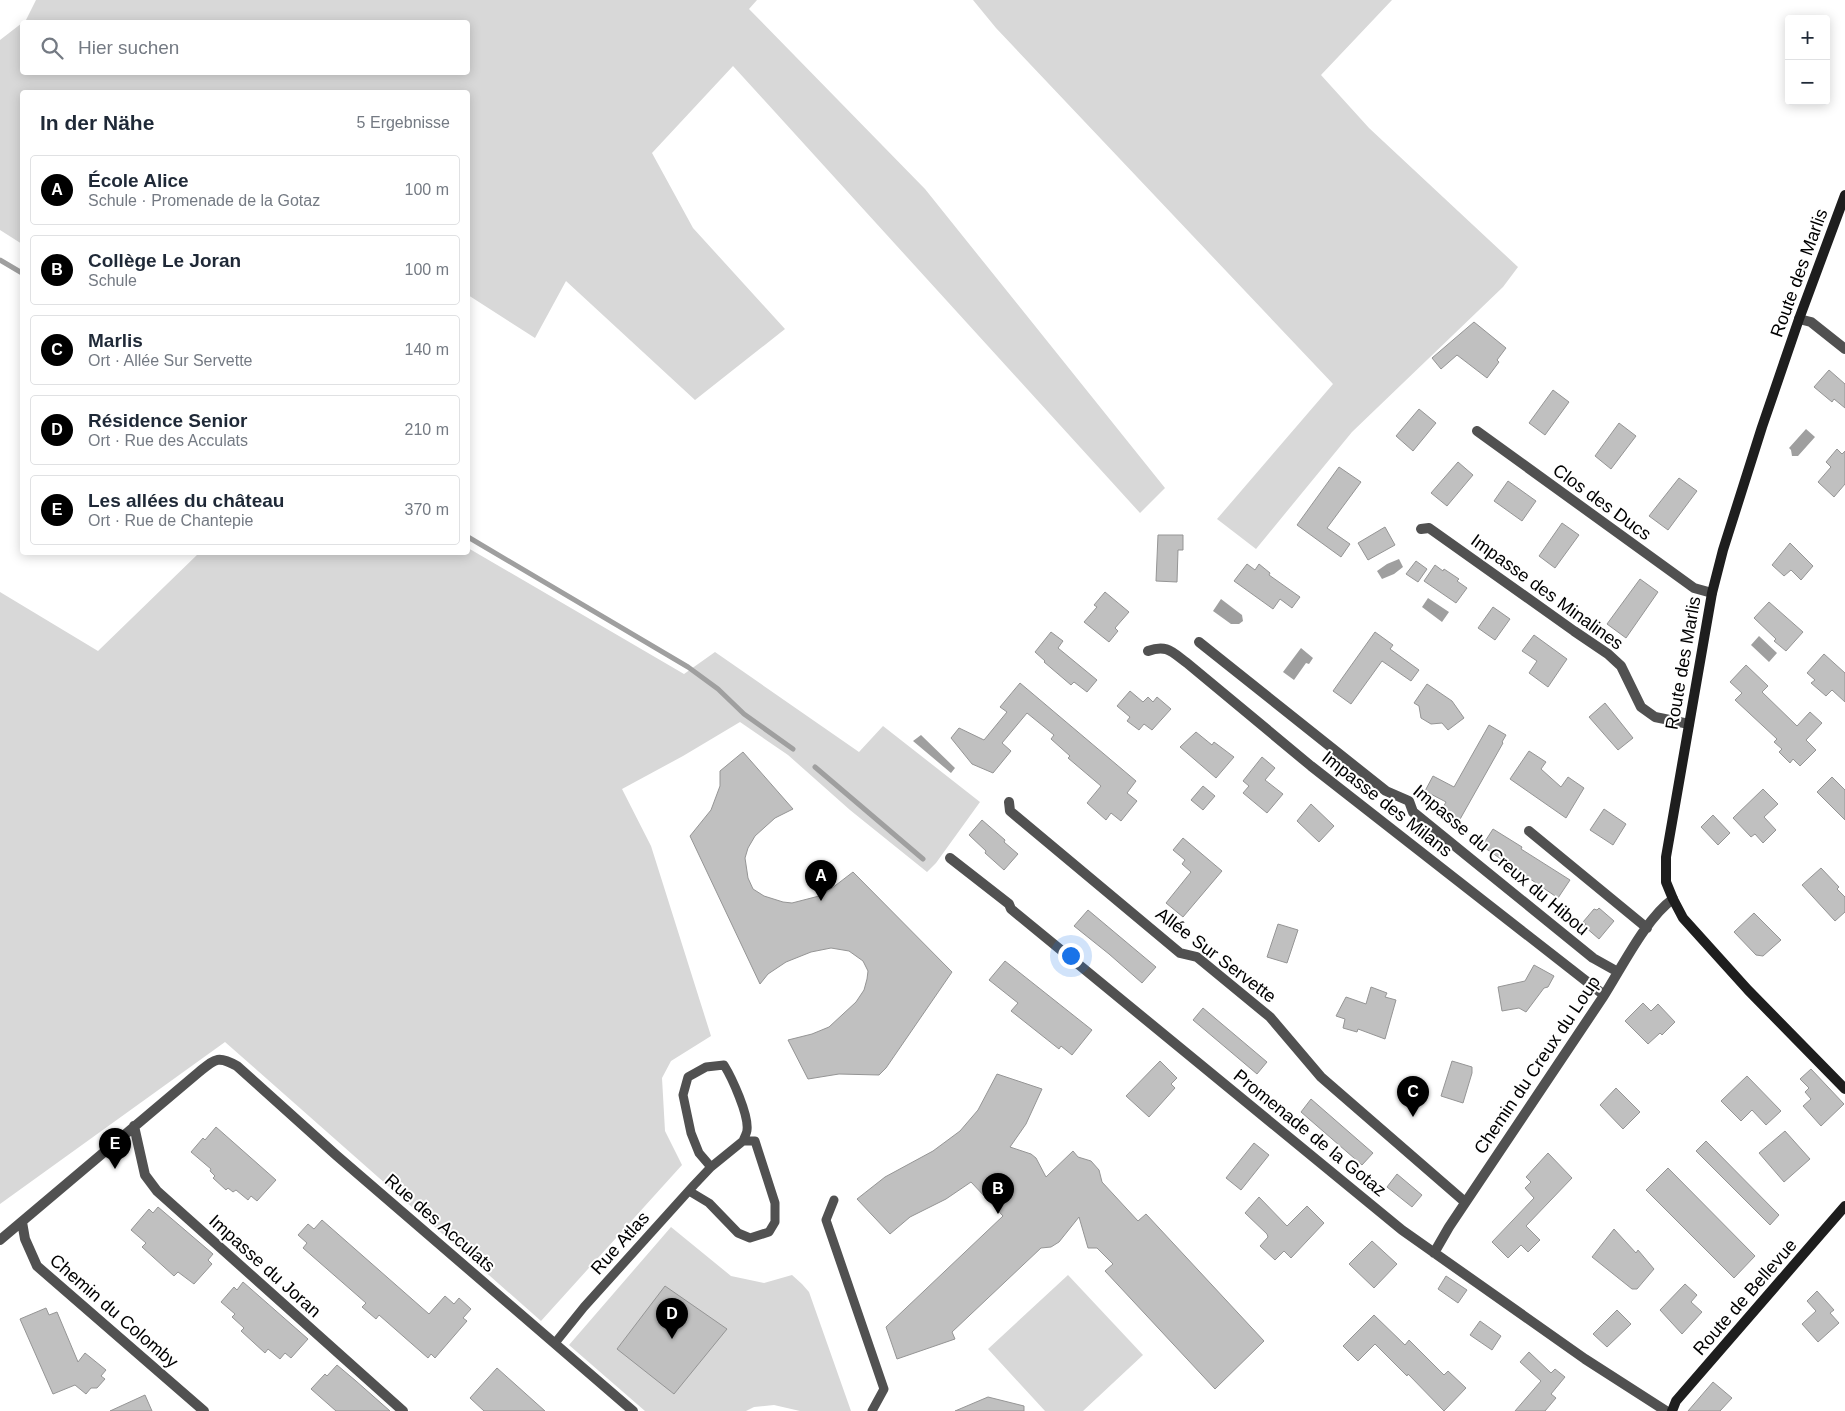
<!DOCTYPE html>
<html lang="de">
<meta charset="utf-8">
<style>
:root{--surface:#fff;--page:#f2f2f3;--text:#1f2937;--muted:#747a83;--line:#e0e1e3;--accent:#000}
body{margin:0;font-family:Helvetica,sans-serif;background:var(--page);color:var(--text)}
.controls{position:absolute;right:15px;top:15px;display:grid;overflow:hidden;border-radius:5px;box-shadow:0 2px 12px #0003}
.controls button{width:45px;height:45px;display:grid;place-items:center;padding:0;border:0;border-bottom:1px solid var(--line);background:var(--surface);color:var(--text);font:25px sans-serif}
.you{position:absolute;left:1070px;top:955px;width:18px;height:18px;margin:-12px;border:4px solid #fff;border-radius:50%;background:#1a73e8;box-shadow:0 0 0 8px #1a73e833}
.badge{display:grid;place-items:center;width:32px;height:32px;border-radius:50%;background:var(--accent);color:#fff;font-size:16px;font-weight:700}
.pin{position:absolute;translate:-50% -41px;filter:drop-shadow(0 1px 2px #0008)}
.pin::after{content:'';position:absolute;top:26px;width:18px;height:15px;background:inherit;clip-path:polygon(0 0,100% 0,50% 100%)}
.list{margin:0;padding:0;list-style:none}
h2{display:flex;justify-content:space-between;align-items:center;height:65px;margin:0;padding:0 20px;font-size:21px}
h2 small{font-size:16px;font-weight:400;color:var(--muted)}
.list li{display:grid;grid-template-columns:32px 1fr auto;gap:15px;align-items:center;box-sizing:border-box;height:70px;margin:0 10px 10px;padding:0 10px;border:1px solid var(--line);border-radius:5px}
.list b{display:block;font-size:19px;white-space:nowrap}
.list p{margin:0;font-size:16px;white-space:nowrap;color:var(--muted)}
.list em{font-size:16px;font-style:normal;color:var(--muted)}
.icon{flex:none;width:28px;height:28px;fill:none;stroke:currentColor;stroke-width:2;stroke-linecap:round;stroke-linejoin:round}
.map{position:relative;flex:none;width:1845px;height:1411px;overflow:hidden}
.search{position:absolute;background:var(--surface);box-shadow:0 2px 12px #0003;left:20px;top:20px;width:450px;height:55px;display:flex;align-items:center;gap:12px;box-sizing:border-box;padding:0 18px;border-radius:5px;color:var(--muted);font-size:19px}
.panel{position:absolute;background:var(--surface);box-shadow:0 2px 12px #0003;left:20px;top:90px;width:450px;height:465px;border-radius:5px}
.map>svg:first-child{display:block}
.green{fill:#d8d8d8}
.water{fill:#9f9f9f}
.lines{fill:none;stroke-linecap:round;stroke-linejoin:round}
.stream{stroke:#9f9f9f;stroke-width:5}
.building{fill:#c0c0c0;stroke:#959595}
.lane{stroke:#515151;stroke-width:9}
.street{stroke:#515151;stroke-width:10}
.secondary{stroke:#1e1e1e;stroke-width:10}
.labels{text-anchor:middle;stroke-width:4;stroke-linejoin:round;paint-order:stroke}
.street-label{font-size:18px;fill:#000;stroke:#fff}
</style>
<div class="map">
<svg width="1845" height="1411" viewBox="0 0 1845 1411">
<rect width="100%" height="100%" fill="#fff"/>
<!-- green -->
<path class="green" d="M36 0H757L749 9 925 189 1165 488 1140 513 733 66 652 153 693 228 785 329 695 400 566 281 535 338 468 295V92H22V244L0 230V40L22 23V72H468V22H23L26 20Z
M973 0H1392L1321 75 1369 128 1518 267 1503 287 1352 432 1256 549 1217 519 1333 384 996 28Z
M468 548 684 674 715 652 859 752 883 726 980 802 936 863 927 872 850 810 788 755 740 722 683 756 622 789 651 846 711 1036 671 1061 662 1078 665 1131 682 1165 541 1321 225 1042 0 1204V592L98 651 199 553 468 552Z
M671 1227 731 1276 764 1283 792 1275 802 1284 809 1292 851 1411H800L774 1405 754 1407 746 1411H645L569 1345Z
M1068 1275 1143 1355 1083 1411H1045L988 1349Z"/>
<!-- water -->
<path class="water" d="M1806 429 1815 437 1798 456H1792L1791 450 1789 448Z
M1399 559 1403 567 1394 574 1382 579 1377 571 1387 564Z
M1428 598 1449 612 1442 622 1422 607Z
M1221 599 1242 615 1243 621 1239 624H1231L1213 611Z
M1759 636 1777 653 1769 662 1751 645Z
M1301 648 1313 658 1309 664 1306 663 1294 680 1283 672Z
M921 735 955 768 951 773 913 741Z"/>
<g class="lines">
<!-- stream -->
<path class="stream" d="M0 260 22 273
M468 537 688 667 718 689 744 714 793 749
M815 767 923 859"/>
</g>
<!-- building -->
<path class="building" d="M1474 322 1506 348 1497 360 1499 362 1487 378 1457 355 1441 369 1432 358Z
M1829 370 1845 384V408L1834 399 1832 402 1814 387Z
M1553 390 1569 402 1545 435 1529 423Z
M1419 409 1436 423 1413 451 1396 436Z
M1619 423 1636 436 1611 469 1595 456Z
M1837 449 1842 454 1845 451V484L1834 497 1818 482 1831 467 1826 462Z
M1458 462 1473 475 1447 506 1431 493Z
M1339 467 1361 482 1327 528 1350 544 1341 557 1297 525Z
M1679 478 1697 491 1668 530 1649 516Z
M1508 481 1536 501 1522 521 1494 501Z
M1562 523 1579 535 1555 568 1539 556Z
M1385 527 1395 545 1368 560 1358 543Z
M1158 535H1183V550H1178L1177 582 1156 581Z
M1790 543 1813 566 1801 580 1791 570 1784 576 1772 565Z
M1416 561 1427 569 1418 582 1406 574Z
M1247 564 1255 570 1259 564 1270 573 1269 575 1300 597 1292 608 1280 599 1273 609 1234 581Z
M1435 565 1443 571 1444 569 1459 579 1457 581 1467 588 1456 603 1424 581Z
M1640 579 1658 592 1626 638 1607 624Z
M1105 592 1129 612 1115 628 1118 631 1109 642 1084 622 1097 607 1094 605Z
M1769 602 1803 632 1786 651 1774 641 1776 639 1754 618Z
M1493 607 1510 619 1495 640 1478 628Z
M1051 632 1063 641 1058 648 1097 680 1087 692 1074 682 1071 685 1044 662 1045 661 1035 652Z
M1375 632 1393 645 1390 649 1419 670 1411 681 1382 661 1351 704 1333 691Z
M1534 635 1567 659 1548 687 1529 673 1537 661 1522 651Z
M1824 654 1845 673V702L1832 690 1826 696 1811 683 1815 680 1807 673Z
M1746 665 1768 686 1762 692 1797 726 1810 712 1822 723 1806 740 1816 750 1800 766 1793 759 1790 763 1779 752 1782 749 1774 742 1777 739 1735 700 1742 693 1730 682Z
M1020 683 1136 781 1127 793 1137 801 1121 821 1111 813 1106 820 1087 803 1101 786 1068 758 1070 756 1051 739 1054 735 1027 713 1002 743 1011 751 993 773 972 764 951 738 959 728 984 740 1007 712 1000 707Z
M1427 684 1452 701 1464 718 1448 730 1442 723 1431 724 1421 718 1419 706 1414 703Z
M1130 691 1143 702 1148 697 1153 702 1157 697 1171 709 1152 730 1144 724 1139 730 1127 721 1130 717 1117 706Z
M1605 703 1633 738 1618 750 1589 717Z
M1489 725 1506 735 1502 742 1503 743 1459 821 1441 811 1446 802 1425 791 1433 776 1454 787Z
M1196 732 1212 745 1214 742 1234 757 1216 778 1180 747Z
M1529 751 1546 762 1541 769 1561 787 1568 777 1584 788 1566 818 1510 779Z
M743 752 793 809 775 818 755 836 748 848 745 858 748 878 753 889 764 896 783 902 792 903 823 895 853 872 952 972 886 1068 879 1075 839 1074 808 1079 788 1040 812 1034 829 1027 856 1002 864 990 867 979 868 971 863 961 849 951 831 948 811 952 786 962 768 974 760 984 690 836 711 810 720 786V771Z
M1262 757 1275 768 1265 780 1283 794 1267 813 1243 793 1249 786 1243 781Z
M1832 777 1845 790V820L1817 792Z
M1203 786 1215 796 1203 810 1191 800Z
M1763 789 1778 804 1764 817 1776 830 1763 843 1755 834 1751 837 1733 818Z
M1311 804 1334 826 1319 842 1297 821Z
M1604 809 1626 824 1613 845 1590 830Z
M1713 815 1730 833 1718 845 1701 827Z
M982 820 1005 840 1004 842 1018 854 1004 870 985 853 986 851 969 835Z
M1493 829 1522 847 1521 849 1570 880 1558 898 1482 846Z
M1183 838 1222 871 1183 917 1166 903 1191 872 1182 864 1185 860 1173 850Z
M1821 868 1839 887 1837 889 1845 897V912L1835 921 1802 885Z
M1599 908 1614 921 1599 939 1584 926 1586 924 1583 922 1594 909 1597 910Z
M1088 910 1156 967 1142 983 1109 954 1074 926Z
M1754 913 1781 940 1763 956 1756 955 1734 932Z
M1278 924 1298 930 1287 963 1267 957Z
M1005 961 1092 1030 1072 1055 1061 1046 1059 1049 1011 1011 1018 1003 989 980Z
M1534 965 1554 976 1548 987 1544 988 1526 1012 1519 1008 1502 1011 1498 987 1525 981Z
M1371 987 1387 993 1385 997 1396 1000 1385 1039 1358 1029 1357 1032 1343 1028 1345 1019 1336 1016 1346 997 1366 1004Z
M1643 1003 1651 1011 1658 1004 1675 1022 1662 1035 1660 1033 1648 1044 1625 1021Z
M1203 1008 1267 1062 1257 1074 1193 1020Z
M1160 1061 1177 1078 1171 1084 1175 1088 1149 1117 1126 1096Z
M1452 1061 1472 1067V1073L1463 1103 1441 1096Z
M1811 1069 1844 1104 1821 1126 1803 1106 1811 1099 1805 1092 1809 1088 1800 1079Z
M997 1074 1042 1089 1026 1124 1010 1147 1031 1154 1036 1158 1046 1177 1073 1151 1078 1157 1091 1161 1099 1170 1102 1182 1138 1221 1146 1214 1264 1341 1215 1389 1105 1271 1113 1264 1097 1248H1088L1079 1217 1059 1242 1051 1247 1041 1248 952 1332 955 1339 897 1359 886 1327 1003 1216 971 1182 946 1199 910 1217 890 1234 857 1199 885 1177 933 1151 960 1131 978 1110Z
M1747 1076 1781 1111 1766 1125 1752 1110 1741 1121 1721 1101Z
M1616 1088 1640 1112 1623 1129 1600 1105Z
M1311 1099 1373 1153 1362 1165 1301 1112Z
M216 1127 276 1180 257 1201 251 1196 248 1200 236 1190 233 1192 228 1188 226 1190 213 1178 215 1176 210 1171 211 1169 191 1152 203 1138 205 1140Z
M1785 1131 1810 1159 1784 1182 1759 1153Z
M1706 1141 1779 1215 1770 1225 1696 1151Z
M1254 1143 1269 1155 1241 1190 1226 1178Z
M1548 1153 1572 1178 1526 1226 1540 1240 1528 1252 1521 1245 1508 1258 1492 1242 1534 1198 1525 1188 1531 1182 1526 1177Z
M1668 1168 1755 1256 1734 1278 1646 1190Z
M1397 1174 1422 1195 1412 1207 1387 1187Z
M1259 1197 1287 1226 1307 1206 1324 1223 1291 1258 1284 1251 1275 1260 1260 1246 1268 1237 1267 1234 1245 1213Z
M158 1207 213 1254 208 1260 212 1264 194 1284 178 1272 174 1276 142 1247 146 1243 131 1230 149 1209 153 1213Z
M322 1220 429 1314 445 1296 454 1304 459 1298 471 1309 463 1318 467 1321 435 1358 431 1354 428 1358 379 1315 376 1319 362 1307 366 1303 303 1248 307 1243 298 1235 308 1224 314 1229Z
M1614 1229 1636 1253 1638 1250 1654 1269 1637 1289H1632L1592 1257Z
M1372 1241 1397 1264 1374 1288 1349 1264Z
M1446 1276 1467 1290 1458 1303 1438 1289Z
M243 1282 308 1339 291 1358 285 1353 280 1359 268 1349 265 1353 241 1331 244 1328 232 1317 235 1314 221 1302 234 1287 237 1290Z
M1685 1284 1697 1295 1691 1302 1702 1312 1682 1334 1660 1310Z
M665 1286 727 1329 674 1394 617 1349Z
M1817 1291 1834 1310 1830 1313 1839 1323 1818 1342 1802 1324 1816 1311 1807 1301Z
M46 1308 49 1315 57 1312 78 1362 85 1353 106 1370 101 1376 105 1379 97 1388H91L86 1394 75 1385 53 1394 20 1319Z
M1617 1310 1631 1324 1607 1347 1593 1334Z
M1374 1315 1405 1345 1409 1340 1444 1375 1448 1371 1466 1388 1444 1411 1408 1374 1407 1376 1375 1344 1358 1361 1343 1346Z
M1480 1321 1501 1336 1492 1350 1470 1335Z
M1529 1352 1551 1373 1555 1369 1565 1377 1551 1394 1556 1398 1545 1411H1515L1541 1381 1520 1362Z
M337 1365 356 1381 390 1411H336L311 1389 325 1374 327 1376Z
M497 1368 545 1411H484L470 1398Z
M1713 1382 1732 1398 1720 1411H1688Z
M145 1395 152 1411H110Z
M988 1397 1024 1406V1411H955Z"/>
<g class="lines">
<!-- lane -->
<path class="lane" d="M711 1167 699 1153 691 1133 683 1095 688 1077 706 1067 724 1065C732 1078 749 1115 747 1130 747 1133 744 1138 743 1141
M834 1200 826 1220 884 1389 872 1411
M555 1343 584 1307 694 1185 711 1167 743 1141H755L775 1203V1222L769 1232 750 1238 738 1233 709 1203 689 1191"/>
<!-- street -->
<path class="street" d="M1799 319 1811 322 1845 349
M1477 431 1694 588 1712 593
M1421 529 1429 528 1574 631 1608 654 1621 666 1641 707 1655 717 1689 724
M1199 642 1386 791 1409 801 1413 812 1593 958 1618 972
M1148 651C1167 644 1172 652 1187 663L1311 766 1604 995
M1009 802 1010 811 1180 953 1197 957 1270 1017 1321 1077 1465 1202
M1529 831 1647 928
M950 858 1009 904 1011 909 1402 1230 1585 1359 1666 1411
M134 1126 145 1175 157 1191 403 1411
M22 1222 25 1239 37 1266 204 1411
M0 1240 199 1072C215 1059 218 1055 237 1066L336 1155 633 1411
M1434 1253 1449 1227C1500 1150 1552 1074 1603 997 1621 969 1646 918 1673 899"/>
<!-- secondary -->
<path class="secondary" d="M1845 195 1799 319 1762 427 1723 550 1712 593 1666 857V882L1673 899 1683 918 1748 990 1845 1089
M1672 1411 1676 1401 1845 1206"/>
</g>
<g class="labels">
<!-- street labels -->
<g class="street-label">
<text transform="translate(1799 273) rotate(-70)" y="6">Route des Marlis</text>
<text transform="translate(1602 502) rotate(36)" y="6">Clos des Ducs</text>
<text transform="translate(1547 592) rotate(36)" y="6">Impasse des Minalines</text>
<text transform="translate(1683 663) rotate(-80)" y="6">Route des Marlis</text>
<text transform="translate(1387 804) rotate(38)" y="6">Impasse des Milans</text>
<text transform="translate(1501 860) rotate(40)" y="6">Impasse du Creux du Hibou</text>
<text transform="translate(1216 955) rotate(37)" y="6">Allée Sur Servette</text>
<text transform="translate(1537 1065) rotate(-56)" y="6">Chemin du Creux du Loup</text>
<text transform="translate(1310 1133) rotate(39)" y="6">Promenade de la Gotaz</text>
<text transform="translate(440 1223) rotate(41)" y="6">Rue des Acculats</text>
<text transform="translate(620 1243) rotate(-48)" y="6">Rue Atlas</text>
<text transform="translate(265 1266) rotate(42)" y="6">Impasse du Joran</text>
<text transform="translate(1745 1297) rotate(-49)" y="6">Route de Bellevue</text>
<text transform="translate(114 1311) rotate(41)" y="6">Chemin du Colomby</text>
</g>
</g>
</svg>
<div class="controls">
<button>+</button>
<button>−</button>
</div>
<div class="you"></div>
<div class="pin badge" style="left:821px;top:901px">A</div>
<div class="pin badge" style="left:998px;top:1214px">B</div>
<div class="pin badge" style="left:1413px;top:1117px">C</div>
<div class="pin badge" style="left:672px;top:1339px">D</div>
<div class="pin badge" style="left:115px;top:1169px">E</div>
<div class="search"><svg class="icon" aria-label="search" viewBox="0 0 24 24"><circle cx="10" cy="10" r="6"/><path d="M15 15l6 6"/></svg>Hier suchen</div>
<section class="panel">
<h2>In der Nähe<small>5 Ergebnisse</small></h2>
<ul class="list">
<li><span class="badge">A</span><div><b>École Alice</b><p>Schule · Promenade de la Gotaz</p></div><em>100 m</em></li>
<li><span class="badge">B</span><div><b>Collège Le Joran</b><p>Schule</p></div><em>100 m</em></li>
<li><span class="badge">C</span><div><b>Marlis</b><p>Ort · Allée Sur Servette</p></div><em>140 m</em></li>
<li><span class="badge">D</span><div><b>Résidence Senior</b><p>Ort · Rue des Acculats</p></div><em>210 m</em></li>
<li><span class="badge">E</span><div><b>Les allées du château</b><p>Ort · Rue de Chantepie</p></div><em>370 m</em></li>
</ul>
</section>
</div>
